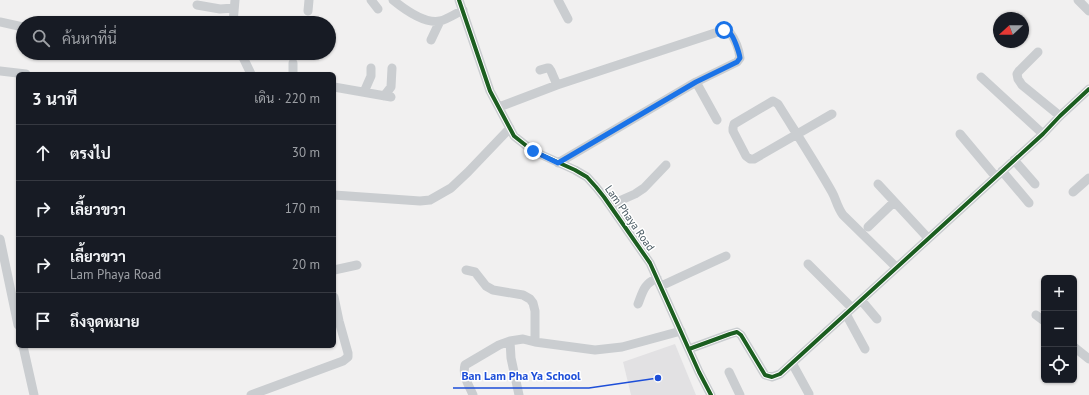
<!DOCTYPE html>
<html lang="th">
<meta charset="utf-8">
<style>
:root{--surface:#171b24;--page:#20242c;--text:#f1f3f6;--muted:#9ea1a6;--line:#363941}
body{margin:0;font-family:"PT Sans",Sarabun,sans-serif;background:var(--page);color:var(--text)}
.controls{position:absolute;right:12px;bottom:12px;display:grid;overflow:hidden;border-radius:6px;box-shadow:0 1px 3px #0004}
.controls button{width:36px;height:36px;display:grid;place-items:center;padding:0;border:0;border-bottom:1px solid var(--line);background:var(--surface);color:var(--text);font:20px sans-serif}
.compass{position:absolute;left:993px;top:12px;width:36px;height:36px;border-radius:50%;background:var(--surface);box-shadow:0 1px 3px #0004;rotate:249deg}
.stop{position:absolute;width:12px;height:12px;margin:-9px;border:3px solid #1a73e8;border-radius:50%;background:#fff}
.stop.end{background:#1a73e8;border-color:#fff;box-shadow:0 1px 4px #0008}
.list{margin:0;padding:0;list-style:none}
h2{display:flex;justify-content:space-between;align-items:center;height:52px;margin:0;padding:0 16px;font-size:17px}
h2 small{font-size:13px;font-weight:400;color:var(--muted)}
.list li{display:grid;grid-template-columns:26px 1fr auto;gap:12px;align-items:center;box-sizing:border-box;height:56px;padding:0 16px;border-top:1px solid var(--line)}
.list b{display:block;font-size:15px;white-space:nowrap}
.list p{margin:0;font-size:13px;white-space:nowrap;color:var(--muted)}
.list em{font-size:13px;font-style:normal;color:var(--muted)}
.icon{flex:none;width:22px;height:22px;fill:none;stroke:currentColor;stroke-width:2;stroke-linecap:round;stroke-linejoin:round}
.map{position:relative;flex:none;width:1089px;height:395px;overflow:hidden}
.search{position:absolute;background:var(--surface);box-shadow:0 1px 3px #0004;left:16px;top:16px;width:320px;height:44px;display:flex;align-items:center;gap:10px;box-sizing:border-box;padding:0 14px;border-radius:22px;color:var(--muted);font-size:15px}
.panel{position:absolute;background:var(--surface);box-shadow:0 1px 3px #0004;left:16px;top:72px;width:320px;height:276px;border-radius:6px}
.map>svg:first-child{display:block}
.education{fill:#e2e1e3}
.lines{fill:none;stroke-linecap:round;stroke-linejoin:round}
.minor{stroke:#cacdd0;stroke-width:9}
.cycleway-casing{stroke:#fff;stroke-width:6}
.cycleway{stroke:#1b5e20;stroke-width:4}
.route{stroke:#1a73e8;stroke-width:5}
.labels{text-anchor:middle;stroke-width:3;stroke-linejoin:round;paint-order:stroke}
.street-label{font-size:11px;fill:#45565f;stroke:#fff}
.leader{fill:none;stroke:#1d4ed8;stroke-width:1.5}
.callout-dot{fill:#1d4ed8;stroke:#fff;stroke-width:1.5}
.callout-label{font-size:12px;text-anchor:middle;font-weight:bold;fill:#1d4ed8;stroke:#fff;stroke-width:3;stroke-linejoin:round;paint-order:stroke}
</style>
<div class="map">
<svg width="1089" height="395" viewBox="0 0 1089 395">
<rect width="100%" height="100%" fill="#f1f0f0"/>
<!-- education -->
<path class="education" d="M675 344 696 395H631L623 362Z"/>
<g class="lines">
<!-- minor -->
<path class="minor" d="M371 0 378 9
M393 0C404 9 425 24 440 21 446 20 457 13 463 10
M459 0 490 91 514 136 533 151 575 170 587 177 596 187 604 197 650 263 699 372 711 395
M558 0 568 19
M1078 0 1089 11
M197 5 220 9 234 8
M308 11 309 0
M0 22 23 27
M233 23 235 0
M431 40 440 21
M1038 52 1019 71 1017 74 1018 79 1022 85 1060 116
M241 53 251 74
M293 63V74
M540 70 547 68H549L551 71 557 85
M0 71 26 74
M981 77 1043 134
M696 82 717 120
M334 87 391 97
M364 92 371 76V68
M384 96 391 87 392 68
M499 107 557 85 724 30 729 31C734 38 739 49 740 58L737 62 696 82 558 163
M832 114 754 159H750L746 156 733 131V128L734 124 773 101 778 104C796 133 815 162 832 192 836 199 837 207 843 215L896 267
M960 134 996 177
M1014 160 1035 184
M1002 171 1029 203
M878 184 928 238
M1073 192 1089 178
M334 195 420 201 430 200 451 188 468 172 510 128
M610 205 635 194 644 188 666 165
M868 227 894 202
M0 239 18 325
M808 264 852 308
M334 270 357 265
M466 270 475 272 486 286 493 290 523 295 530 299 533 303 535 311V342
M661 286 726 256
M861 300 877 319
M638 304C643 291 644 284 657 278
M846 314 865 349
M1036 315 1044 321
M510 341 511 358 519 395
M23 346 34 395
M1074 347 1089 359
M689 349 730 334 737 332 741 335 765 375 772 377 780 374 1043 134 1060 116 1089 89
M792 363 809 394
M729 372 740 395
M251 395 343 361 348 357V353L339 321 334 297
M473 395C469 385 462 376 465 365L499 345 510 341 523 339 535 342 595 350 622 347 681 331"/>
<defs>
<path id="cycleway" d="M459 0 490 91 514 136 533 151 575 170 587 177 596 187 604 197 650 263 699 372 711 395
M689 349 730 334 737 332 741 335 765 375 772 377 780 374 1043 134 1060 116 1089 89"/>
</defs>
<!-- cycleway casing -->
<use href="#cycleway" class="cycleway-casing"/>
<!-- cycleway -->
<use href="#cycleway" class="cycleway"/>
</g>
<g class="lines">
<!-- route -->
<path class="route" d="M533 151 558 163 696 82 737 62 740 58C739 52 734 37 730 33 728 31 727 31 724 30"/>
</g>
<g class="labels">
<!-- street labels -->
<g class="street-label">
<text transform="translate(630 218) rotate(55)" y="4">Lam Phaya Road</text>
</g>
</g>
<!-- callouts -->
<path class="leader" d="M658 378L589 388H453"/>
<circle class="callout-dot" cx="658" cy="378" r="4"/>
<g class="callout-label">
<text x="521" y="380">Ban Lam Pha Ya School</text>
</g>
</svg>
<div class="controls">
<button>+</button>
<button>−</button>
<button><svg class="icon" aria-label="locate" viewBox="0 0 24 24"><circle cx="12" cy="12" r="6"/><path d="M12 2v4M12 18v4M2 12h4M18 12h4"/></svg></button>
</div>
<svg class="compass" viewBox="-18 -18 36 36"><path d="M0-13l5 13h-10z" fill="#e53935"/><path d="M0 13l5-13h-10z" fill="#9ea1a6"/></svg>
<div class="stop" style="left:724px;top:30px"></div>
<div class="stop end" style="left:533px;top:151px"></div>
<div class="search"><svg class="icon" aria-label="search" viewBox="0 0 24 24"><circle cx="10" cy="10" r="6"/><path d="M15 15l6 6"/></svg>ค้นหาที่นี่</div>
<section class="panel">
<h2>3 นาที<small>เดิน · 220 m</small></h2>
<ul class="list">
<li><svg class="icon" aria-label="ahead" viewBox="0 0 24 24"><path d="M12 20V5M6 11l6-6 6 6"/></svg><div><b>ตรงไป</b></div><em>30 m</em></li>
<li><svg class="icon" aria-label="right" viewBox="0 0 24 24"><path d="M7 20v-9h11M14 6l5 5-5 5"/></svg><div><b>เลี้ยวขวา</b></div><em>170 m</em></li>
<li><svg class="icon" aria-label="right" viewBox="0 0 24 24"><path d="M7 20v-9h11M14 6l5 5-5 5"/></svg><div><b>เลี้ยวขวา</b><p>Lam Phaya Road</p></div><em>20 m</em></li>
<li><svg class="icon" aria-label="arrive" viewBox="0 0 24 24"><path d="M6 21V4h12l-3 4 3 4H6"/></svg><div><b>ถึงจุดหมาย</b></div></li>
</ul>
</section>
</div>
